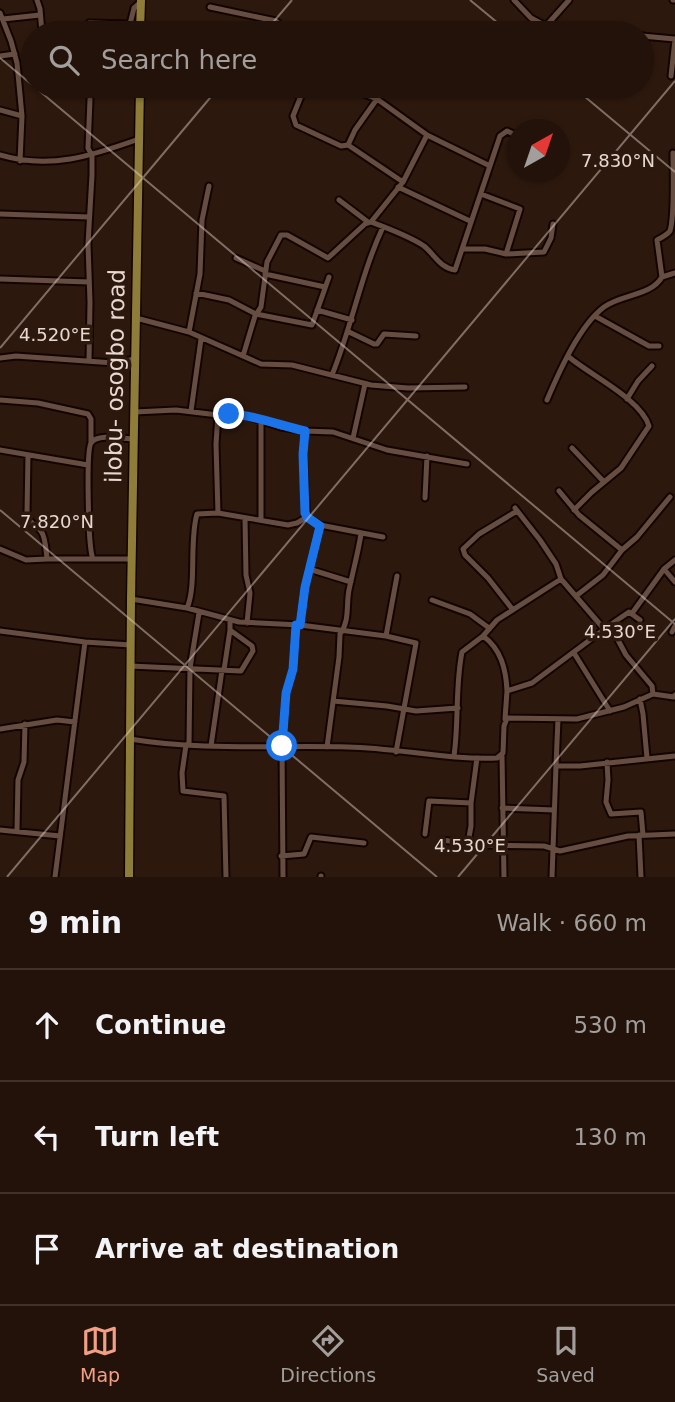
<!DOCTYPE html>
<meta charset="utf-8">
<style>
:root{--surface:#22120a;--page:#2a1b13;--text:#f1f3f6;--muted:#a29e9c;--line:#3f322b;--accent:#f39f86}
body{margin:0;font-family:"DejaVu Sans",sans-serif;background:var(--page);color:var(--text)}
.compass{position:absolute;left:507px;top:119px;width:63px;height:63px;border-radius:50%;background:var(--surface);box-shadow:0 2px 5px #0004;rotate:40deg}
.stop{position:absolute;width:21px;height:21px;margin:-16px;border:5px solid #1a73e8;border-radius:50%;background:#fff}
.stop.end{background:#1a73e8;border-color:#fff;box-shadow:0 2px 7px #0008}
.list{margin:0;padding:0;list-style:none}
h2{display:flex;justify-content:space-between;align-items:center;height:91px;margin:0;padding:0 28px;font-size:30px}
h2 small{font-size:23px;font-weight:400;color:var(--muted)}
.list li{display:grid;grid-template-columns:46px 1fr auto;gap:21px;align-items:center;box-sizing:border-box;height:112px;padding:0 28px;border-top:2px solid var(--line)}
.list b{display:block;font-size:26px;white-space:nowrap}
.list em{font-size:23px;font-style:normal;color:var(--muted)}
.icon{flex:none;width:38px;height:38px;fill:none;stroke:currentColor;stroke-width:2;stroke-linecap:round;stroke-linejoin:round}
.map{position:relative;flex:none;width:675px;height:877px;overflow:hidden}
.search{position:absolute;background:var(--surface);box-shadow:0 2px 5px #0004;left:21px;right:21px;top:21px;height:77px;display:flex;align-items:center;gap:18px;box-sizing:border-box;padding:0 24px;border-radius:38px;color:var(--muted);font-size:26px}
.sheet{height:427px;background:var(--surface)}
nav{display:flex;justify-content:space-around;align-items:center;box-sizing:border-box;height:98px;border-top:2px solid var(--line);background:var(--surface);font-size:19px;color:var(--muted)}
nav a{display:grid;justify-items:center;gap:4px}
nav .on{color:var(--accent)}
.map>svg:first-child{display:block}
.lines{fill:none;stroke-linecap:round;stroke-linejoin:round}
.minor-casing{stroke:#140400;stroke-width:9}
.primary-casing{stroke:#140400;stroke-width:11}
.minor{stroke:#664d41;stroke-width:5}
.primary{stroke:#8e7c39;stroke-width:8}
.route{stroke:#1a73e8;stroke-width:9}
.ticks{fill:none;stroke:#e7d8d1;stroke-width:2;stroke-opacity:0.45}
.labels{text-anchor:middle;stroke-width:7;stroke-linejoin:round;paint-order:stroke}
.street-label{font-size:23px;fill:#e7d8d1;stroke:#2d180d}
.ticks-label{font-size:18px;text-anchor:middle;fill:#e7d8d1;stroke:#2d180d;stroke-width:7;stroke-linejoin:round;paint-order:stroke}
</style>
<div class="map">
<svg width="675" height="877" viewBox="0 0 675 877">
<rect width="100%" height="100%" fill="#2d180d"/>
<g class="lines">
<defs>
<path id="minor" d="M37 0 40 9 42 33
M514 0 531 18 546 26 569 0
M673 0H675
M210 7 276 21 280 25 276 33
M0 13 11 41 17 63 22 116 20 161
M3 19 40 15
M89 23 130 24 134 8 141 2
M642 36 675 39
M0 56 15 54
M671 76 675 40
M218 86 251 91 259 86
M305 86 293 116 296 125 341 146 348 145 403 182
M343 86 377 99 427 135 488 165
M0 110 22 116
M427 135 403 182 371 222C387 228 409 236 424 246 435 255 440 268 455 270L500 136 507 131 518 136
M348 145 355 130 377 99
M0 155C50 170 91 156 139 139
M398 187 470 221
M481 194 520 209 506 254
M339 200 368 222
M0 214 89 217
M464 249H485L506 254 544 252 551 238 553 224
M236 258 265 271
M265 274 325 287
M662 277 675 273
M0 279 89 282
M196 293 229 300 256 314 312 325 329 277
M317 310 352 320
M595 316 649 346H659
M136 318 189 332 261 364 292 365 371 385 408 388 465 387
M189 332 200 274 202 220 209 186
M349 332 374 344H377L384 334 416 336
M243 356 255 316 261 307 267 262 281 235H287L328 258 365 224 371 222
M569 357C590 375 641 399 649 426L621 468 592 492 574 510
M0 358 16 356 114 363 135 359
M89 361 90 302 88 244 92 175V156L88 148 90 99
M332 375C352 326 361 274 383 227
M627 399 638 381 652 366
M0 400 38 403 88 414 91 419V443
M547 400C559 372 579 326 604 307 622 294 651 296 662 277L657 240C661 238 667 235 670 231 675 215 673 172 673 153
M191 411 201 339
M134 412 176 410 218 415 240 414 281 427 305 431 333 432 387 450 467 464
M218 415 216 444 218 513
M261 420V520
M305 431 303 454 307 517 320 525 383 537
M353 438 365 384
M572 448 604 482
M0 450 88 465
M28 455 27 513C29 524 35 524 41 531 46 538 46 551 47 559H93
M559 491 579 515 622 550
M425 498 427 456
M515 508 540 540 556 564 561 579 604 629
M245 518 246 575 250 593 247 623
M0 549 26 560 47 559
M132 559H93C88 548 86 451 91 443 98 433 123 439 134 439
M309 569 351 582
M664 569 675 560
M576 596 603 575 622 550 637 537 670 497
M131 599 187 608 239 622 300 625 386 636 416 643 396 752
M432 600 470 614 489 628
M187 608C197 586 189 540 197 514L218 513 288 525 297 523 307 517
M513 610 488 578 465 555 463 549 479 534 517 511
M633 612 664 569 675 582
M640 620 629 612 610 625 626 655 652 686 653 694
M300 625 305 587 320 525
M0 631 85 642 131 645
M672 632 675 626
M386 636 397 576
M483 636 497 620 561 579
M574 653 610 711
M130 666 241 671 253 651 252 646 230 630V621
M224 670 230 630
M640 699 643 714 647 758
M333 701 387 706 416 711 458 708
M505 719 507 691 532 683 610 625
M558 719 556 766H580L675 756
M0 729 57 720 75 722
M130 739C202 751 275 745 348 747 398 748 447 760 497 758L503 753 504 726 507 718 577 719 624 707 653 694 674 697 675 695
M186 745 182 773 183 791 224 796 226 877
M189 745 190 668 199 613
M211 746 222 670
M327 747 339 657 340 634C350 621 346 604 349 590 353 571 358 553 361 534
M454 756C459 721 455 687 462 652L483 636C501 649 506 669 507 691
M502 756 504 877
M607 762 608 780 606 802 611 814 641 812 643 835
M502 808 554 810
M0 830 60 836
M17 830 18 780 24 762 25 724
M425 834 429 801 471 803 477 758
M639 835 641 877
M441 840 484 845 544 846 560 851 628 836 675 834
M468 843 471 826V803
M281 856 304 854 311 837 364 843
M321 876V877
M55 877 85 642
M283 877 282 746 286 693 293 669 296 625
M552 877 556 766"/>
<path id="primary" d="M140 33 141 0
M129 877 131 599 140 86"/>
</defs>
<!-- minor casing -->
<use href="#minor" class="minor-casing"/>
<!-- primary casing -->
<use href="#primary" class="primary-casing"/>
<!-- minor -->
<use href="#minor" class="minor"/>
<!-- primary -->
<use href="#primary" class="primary"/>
</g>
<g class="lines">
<!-- route -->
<path class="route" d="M229 414C251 414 282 426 305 431L303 454 305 513 307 517 320 526 305 587 300 625H296L293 669 286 693 282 746"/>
</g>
<!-- ticks -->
<path class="ticks" d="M470 0 510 33M264 33 292 0M0 58 675 624M572 86 675 172M0 348 220 86M0 510 437 877M7 877 675 81M458 877 675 619"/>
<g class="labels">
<!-- street labels -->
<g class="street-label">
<text transform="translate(115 376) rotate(-89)" y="8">ilobu- osogbo road</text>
</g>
</g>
<g class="ticks-label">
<text x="618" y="167">7.830°N</text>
<text x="55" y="341">4.520°E</text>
<text x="57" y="528">7.820°N</text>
<text x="620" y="638">4.530°E</text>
<text x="470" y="852">4.530°E</text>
</g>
</svg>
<svg class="compass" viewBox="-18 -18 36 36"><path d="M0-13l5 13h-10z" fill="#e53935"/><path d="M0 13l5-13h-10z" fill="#a29e9c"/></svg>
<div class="stop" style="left:282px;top:746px"></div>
<div class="stop end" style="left:229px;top:414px"></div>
<div class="search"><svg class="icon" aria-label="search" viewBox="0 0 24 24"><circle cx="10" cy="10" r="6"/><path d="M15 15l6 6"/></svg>Search here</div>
</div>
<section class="sheet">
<h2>9 min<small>Walk · 660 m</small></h2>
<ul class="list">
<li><svg class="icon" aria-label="ahead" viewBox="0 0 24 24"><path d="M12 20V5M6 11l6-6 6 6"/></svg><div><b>Continue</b></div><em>530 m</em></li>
<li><svg class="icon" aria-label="left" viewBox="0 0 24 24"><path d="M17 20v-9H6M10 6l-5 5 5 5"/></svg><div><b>Turn left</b></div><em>130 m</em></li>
<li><svg class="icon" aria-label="arrive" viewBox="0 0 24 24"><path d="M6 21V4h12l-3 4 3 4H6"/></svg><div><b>Arrive at destination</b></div></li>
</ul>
</section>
<nav>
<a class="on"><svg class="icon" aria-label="map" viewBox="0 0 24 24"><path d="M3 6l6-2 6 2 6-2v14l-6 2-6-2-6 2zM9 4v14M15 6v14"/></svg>Map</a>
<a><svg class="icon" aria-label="directions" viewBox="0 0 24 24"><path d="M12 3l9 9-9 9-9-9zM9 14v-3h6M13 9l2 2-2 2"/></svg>Directions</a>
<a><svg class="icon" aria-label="saved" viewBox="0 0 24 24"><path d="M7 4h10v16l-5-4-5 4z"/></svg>Saved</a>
</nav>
